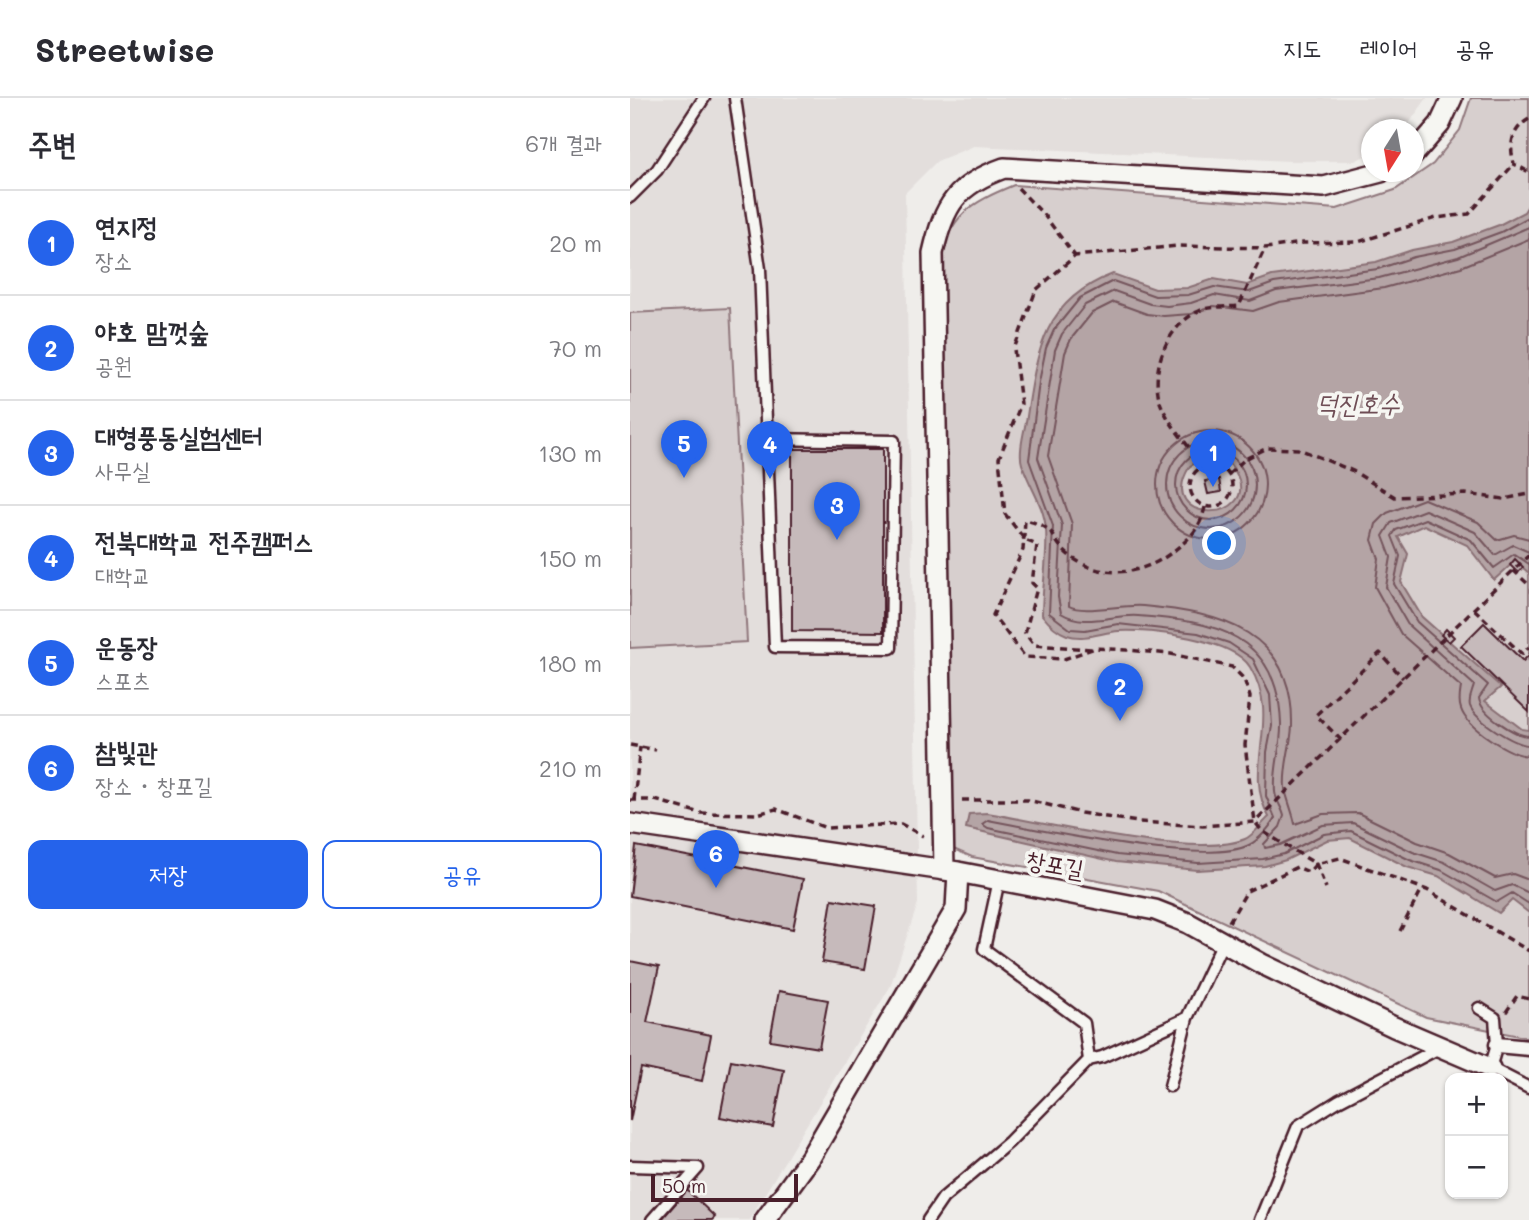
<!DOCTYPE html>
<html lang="ko">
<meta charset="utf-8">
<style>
:root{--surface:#fff;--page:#f7f7f7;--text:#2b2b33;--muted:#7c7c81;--line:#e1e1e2;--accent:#2563eb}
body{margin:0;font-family:Mali,"Poor Story",sans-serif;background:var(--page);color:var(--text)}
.controls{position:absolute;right:21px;bottom:21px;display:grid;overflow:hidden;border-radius:14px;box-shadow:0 2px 5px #0004}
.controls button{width:63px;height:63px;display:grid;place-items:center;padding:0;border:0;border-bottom:2px solid var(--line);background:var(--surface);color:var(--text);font:35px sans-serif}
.compass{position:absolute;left:731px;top:21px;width:63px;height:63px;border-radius:50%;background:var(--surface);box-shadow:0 2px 5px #0004;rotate:191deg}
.scale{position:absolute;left:21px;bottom:18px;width:147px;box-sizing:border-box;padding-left:7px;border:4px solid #4a1f2b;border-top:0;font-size:19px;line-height:24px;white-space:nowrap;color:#4a1f2b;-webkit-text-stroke:5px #f6f6f2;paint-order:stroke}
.you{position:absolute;left:590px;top:446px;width:24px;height:24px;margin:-18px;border:5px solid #fff;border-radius:50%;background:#1a73e8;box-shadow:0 0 0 10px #1a73e833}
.badge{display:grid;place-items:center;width:46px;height:46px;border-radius:50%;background:var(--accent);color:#fff;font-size:23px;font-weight:700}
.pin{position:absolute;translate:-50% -58px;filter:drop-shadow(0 2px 4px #0008)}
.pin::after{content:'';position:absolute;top:37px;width:24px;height:21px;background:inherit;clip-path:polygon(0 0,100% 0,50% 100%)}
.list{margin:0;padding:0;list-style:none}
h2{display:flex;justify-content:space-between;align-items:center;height:91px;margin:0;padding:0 28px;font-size:30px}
h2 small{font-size:23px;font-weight:400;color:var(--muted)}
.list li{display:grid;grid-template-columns:46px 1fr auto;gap:21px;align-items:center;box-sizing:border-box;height:105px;padding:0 28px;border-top:2px solid var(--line)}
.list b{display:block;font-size:26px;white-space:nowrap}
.list p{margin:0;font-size:23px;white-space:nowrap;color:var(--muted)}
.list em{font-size:23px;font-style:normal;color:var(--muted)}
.actions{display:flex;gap:14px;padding:21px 28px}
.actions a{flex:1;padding:16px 0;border:2px solid var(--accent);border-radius:14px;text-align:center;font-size:24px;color:var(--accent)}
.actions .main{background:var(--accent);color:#fff}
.map{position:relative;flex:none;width:899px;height:1122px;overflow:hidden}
header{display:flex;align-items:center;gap:42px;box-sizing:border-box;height:98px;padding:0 35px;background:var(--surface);border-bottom:2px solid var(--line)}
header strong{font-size:33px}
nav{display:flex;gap:38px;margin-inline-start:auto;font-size:24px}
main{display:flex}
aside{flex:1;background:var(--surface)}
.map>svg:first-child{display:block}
.built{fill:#e3dedc}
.green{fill:#d7cfce;stroke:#90777c;stroke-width:2}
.water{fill:#b4a4a5;stroke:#8a6f74;stroke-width:2;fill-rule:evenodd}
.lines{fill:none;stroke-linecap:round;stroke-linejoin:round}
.shore{stroke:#74545c;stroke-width:2}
.building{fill:#c6babb;stroke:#4a1f2b;stroke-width:2}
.service-casing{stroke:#4a1f2b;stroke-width:15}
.pedestrian-casing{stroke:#4a1f2b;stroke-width:19}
.minor-casing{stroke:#4a1f2b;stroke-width:24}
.path{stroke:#4a1f2b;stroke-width:3.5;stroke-dasharray:7 5;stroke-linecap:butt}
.service{stroke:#f6f6f2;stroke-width:10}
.pedestrian{stroke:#f6f6f2;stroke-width:14}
.minor{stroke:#f6f6f2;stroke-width:19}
.labels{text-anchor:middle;stroke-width:7;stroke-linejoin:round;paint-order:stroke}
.street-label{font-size:24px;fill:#4a1f2b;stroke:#f6f6f2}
.water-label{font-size:26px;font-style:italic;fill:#6f4e56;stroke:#f6f6f2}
</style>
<header>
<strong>Streetwise</strong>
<nav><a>지도</a><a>레이어</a><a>공유</a></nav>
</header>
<main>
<aside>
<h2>주변<small>6개 결과</small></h2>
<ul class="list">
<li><span class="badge">1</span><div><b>연지정</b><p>장소</p></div><em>20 m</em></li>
<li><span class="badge">2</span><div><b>야호 맘껏숲</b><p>공원</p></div><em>70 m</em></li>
<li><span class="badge">3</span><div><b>대형풍동실험센터</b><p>사무실</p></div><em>130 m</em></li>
<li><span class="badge">4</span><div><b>전북대학교 전주캠퍼스</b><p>대학교</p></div><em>150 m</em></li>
<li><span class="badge">5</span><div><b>운동장</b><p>스포츠</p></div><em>180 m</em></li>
<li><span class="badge">6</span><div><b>참빛관</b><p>장소 · 창포길</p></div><em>210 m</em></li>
</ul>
<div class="actions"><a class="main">저장</a><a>공유</a></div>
</aside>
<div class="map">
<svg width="899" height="1122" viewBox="0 0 899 1122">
<rect width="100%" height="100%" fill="#efedea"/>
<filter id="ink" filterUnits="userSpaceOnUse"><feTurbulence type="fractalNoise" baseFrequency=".0143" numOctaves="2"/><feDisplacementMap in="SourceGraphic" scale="14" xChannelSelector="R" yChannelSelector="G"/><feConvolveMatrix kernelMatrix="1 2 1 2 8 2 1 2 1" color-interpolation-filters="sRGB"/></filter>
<g filter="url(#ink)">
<!-- built -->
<path class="built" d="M0 0H797L775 31 741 32V55L725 63H661L344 48 307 63 275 95 288 805 260 889 119 1122H0Z"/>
<!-- green -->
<path class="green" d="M841 0H899V940L796 919 528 793 342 759 321 750 309 165C320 117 340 105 384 87L707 111 765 92 803 66 830 32Z
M100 210 117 544 0 550V215Z"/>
<!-- water -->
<path class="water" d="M899 106V475L885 463 864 482 837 447 794 427 768 439 778 456 771 484 792 519 871 589 855 603 892 631 899 632V815L882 802 869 815 808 778 777 769 720 740 697 742 656 762 635 768 567 772 486 764 336 730 339 716 358 715C413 725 568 761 615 741 623 738 632 725 639 719 611 670 653 623 620 569 603 541 520 531 489 533 472 534 454 543 437 537 426 533 419 526 412 517 412 489 418 459 416 431 414 407 399 388 392 366 388 353 395 331 397 318 407 252 414 202 483 176L525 191 557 190 584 181 617 187 642 178 746 164 782 152 823 144 869 127 894 114ZM577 359C589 359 599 362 605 373 635 427 522 428 560 368Z"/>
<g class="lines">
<!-- shore -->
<path class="shore" d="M899 119 871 134 825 151 784 159 748 171 644 185 619 194 584 189 558 197 525 198 483 183 450 200 424 232 416 250 409 284 399 362 423 428 419 515 440 531 455 532 488 526 568 535 599 545 623 561 640 597 642 628 637 654 636 698 645 720C641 728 628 743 619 747 576 769 411 732 358 722L352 726 358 730 487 757 568 765 633 761 654 756 694 736 721 733 780 762 811 772 867 804 882 795 899 806
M899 129 828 159 749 180 646 193 620 203 584 197 561 205 537 208 520 206 484 193 455 207 432 236 425 252 408 360 432 427 428 499 431 515C455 530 482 516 508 518 584 523 648 536 651 625 652 648 643 670 645 694 646 703 652 709 654 718L650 729 634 746 635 750 650 747 693 727 723 725 783 754 814 764 865 793 882 787 899 795
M899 141 831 169 754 190 649 204 623 213 584 208 561 216 534 218 517 216 484 204 462 215 441 241 435 255 418 358 442 426 439 508C453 516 493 506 513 508 591 515 664 533 662 628 661 649 653 669 655 691 657 701 663 715 665 726L693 716 728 715 787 744 819 755 865 780 883 776 899 782
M527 387a54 54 0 1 1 108 0a54 54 0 1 1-108 0Z
M537 387a44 44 0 1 1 88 0a44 44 0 1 1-88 0Z
M546 387a35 35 0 1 1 70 0a35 35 0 1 1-70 0Z
M899 441 884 437 867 442 848 424 794 401 757 415 746 426 742 442 749 461 745 489 771 536 831 589C830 596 828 604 831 611 837 630 880 657 899 658
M899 454 883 447 865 457 845 434 795 412 761 425 753 438 761 459 756 489 778 527 844 587C843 593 838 600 840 608 845 622 885 647 899 647
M899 466 884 456 864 470 841 442 795 421 766 432 762 438 770 458 764 486 787 524 858 587 849 600C850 615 885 638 899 638"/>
</g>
<!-- building -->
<path class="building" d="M162 351H253V534L162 533Z
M589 381 591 394 578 396 575 383Z
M885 461 893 469 888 475 880 467Z
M854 525 893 563 899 557V614L831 548Z
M816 531 824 539 819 544 811 537Z
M6 748 173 781 163 831 0 798Z
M202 801 246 808 235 871 192 864Z
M0 863 29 869 17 924 81 937 72 983 11 970 0 1023Z
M149 893 198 902 189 950 140 942Z
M101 962 154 972 143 1029 90 1019Z
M57 1092 85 1119 82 1122H31Z"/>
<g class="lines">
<defs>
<path id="service" d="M105 0 130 171 145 549 261 550 264 343 136 341
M0 99 27 72 74 0
M849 910 865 920 867 947 860 970 899 990
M459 962 472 959 557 920
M540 988 557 920 593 844
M0 1068 68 1070
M22 1122 68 1070
M298 1122 313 1100 379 1044 459 962 454 925 354 851 369 782
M630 1122 668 1028 708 1003 809 950"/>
<path id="pedestrian" d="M867 947 899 950"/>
<path id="minor" d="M783 57 810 26 822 0
M0 726 328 774 525 812 558 825 632 866 764 929 860 970
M314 772 303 155C314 107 326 87 374 70L694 89 751 74
M135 1122 180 1060 326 811 328 774"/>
</defs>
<!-- service casing -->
<use href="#service" class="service-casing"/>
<!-- pedestrian casing -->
<use href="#pedestrian" class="pedestrian-casing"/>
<!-- minor casing -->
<use href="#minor" class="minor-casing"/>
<!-- path -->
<path class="path" d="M899 21C881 32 879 47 884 66L899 74
M388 90 414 117 445 158
M560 388a21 21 0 1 1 42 0a21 21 0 1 1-42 0Z
M573 368C560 349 538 326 530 304 520 271 537 226 571 212 582 208 598 209 609 208L635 150 673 145 728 144 806 120 839 116 884 66
M599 376 615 361 637 350 669 351 723 373 765 399 835 396 874 401 899 396
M575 409C570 432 559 441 541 455 512 477 471 482 440 458 417 440 432 431 395 422L393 452 363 517 395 559 434 561 465 550 497 552 541 556 602 569 614 581 620 599 615 647 625 724 632 733 686 766 696 790
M883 472 899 487
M844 511 892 556 899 549
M461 551 404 547 395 535 407 490 402 485 407 447 395 442 375 416 369 360 391 306 384 251 406 192 445 158 548 148 635 150
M711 642 686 617 750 555 773 580
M0 647 26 652
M0 702H25L70 715 127 716 146 711 196 730 271 726 293 738
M4 702 10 649
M332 702H398L451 715 508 724 573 728 625 724 899 457
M599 824 617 793 667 769 679 774 686 766 710 760 797 792 899 853
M770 833 792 791
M876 914 887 898 899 901"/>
<!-- service -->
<use href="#service" class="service"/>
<!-- pedestrian -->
<use href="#pedestrian" class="pedestrian"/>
<!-- minor -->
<use href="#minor" class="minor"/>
</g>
</g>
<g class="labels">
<!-- street labels -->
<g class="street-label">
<text transform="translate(425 767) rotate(10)" y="8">창포길</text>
</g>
<!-- water labels -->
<g class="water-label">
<text x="728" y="315">덕진호수</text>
</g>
</g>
</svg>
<div class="controls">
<button>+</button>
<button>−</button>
</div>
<svg class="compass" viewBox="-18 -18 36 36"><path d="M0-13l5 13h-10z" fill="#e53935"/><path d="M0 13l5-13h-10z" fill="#7c7c81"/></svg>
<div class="scale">50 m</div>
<div class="you"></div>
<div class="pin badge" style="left:583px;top:389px">1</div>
<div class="pin badge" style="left:490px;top:623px">2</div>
<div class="pin badge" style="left:207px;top:442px">3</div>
<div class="pin badge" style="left:140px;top:381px">4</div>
<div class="pin badge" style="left:54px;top:380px">5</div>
<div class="pin badge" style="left:86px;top:790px">6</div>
</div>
</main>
